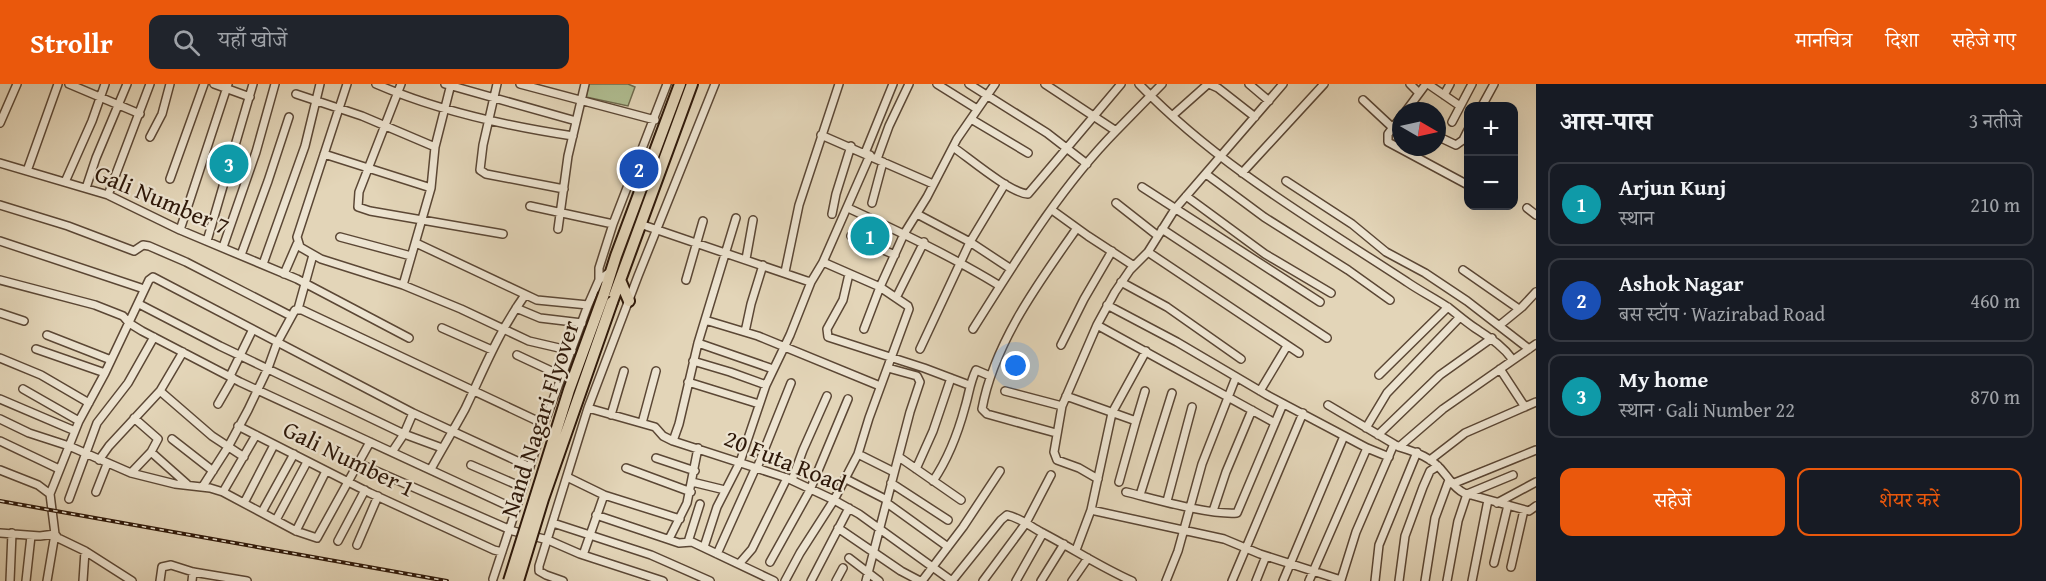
<!DOCTYPE html>
<html lang="hi">
<meta charset="utf-8">
<style>
:root{--surface:#171b24;--page:#20242c;--text:#f1f3f6;--muted:#9ea1a6;--line:#363941;--accent:#ea580c}
body{margin:0;font-family:"Gentium Book Plus","Noto Serif Devanagari",serif;background:var(--page);color:var(--text)}
.controls{position:absolute;right:18px;top:18px;display:grid;overflow:hidden;border-radius:12px;box-shadow:0 6px 24px #0002}
.controls button{width:54px;height:54px;display:grid;place-items:center;padding:0;border:0;border-bottom:2px solid var(--line);background:var(--surface);color:var(--text);font:30px sans-serif}
.compass{position:absolute;left:1392px;top:18px;width:54px;height:54px;border-radius:50%;background:var(--surface);box-shadow:0 6px 24px #0002;rotate:99deg}
.you{position:absolute;left:1016px;top:282px;width:21px;height:21px;margin:-15px;border:4px solid #fff;border-radius:50%;background:#1a73e8;box-shadow:0 0 0 9px #1a73e833}
.badge{display:grid;place-items:center;width:39px;height:39px;border-radius:50%;background:var(--accent);color:#fff;font-size:20px;font-weight:700}
.pin{position:absolute;translate:-50% -50%;border:3px solid #fff;box-shadow:0 2px 6px #0006}
.list{margin:0;padding:0;list-style:none}
h2{display:flex;justify-content:space-between;align-items:center;height:78px;margin:0;padding:0 24px;font-size:26px}
h2 small{font-size:20px;font-weight:400;color:var(--muted)}
.list li{display:grid;grid-template-columns:39px 1fr auto;gap:18px;align-items:center;box-sizing:border-box;height:84px;margin:0 12px 12px;padding:0 12px;border:2px solid var(--line);border-radius:12px}
.list b{display:block;font-size:22px;white-space:nowrap}
.list p{margin:0;font-size:20px;white-space:nowrap;color:var(--muted)}
.list em{font-size:20px;font-style:normal;color:var(--muted)}
.actions{display:flex;gap:12px;padding:18px 24px}
.actions a{flex:1;padding:14px 0;border:2px solid var(--accent);border-radius:12px;text-align:center;font-size:21px;color:var(--accent)}
.actions .main{background:var(--accent);color:#fff}
.icon{flex:none;width:33px;height:33px;fill:none;stroke:currentColor;stroke-width:2;stroke-linecap:round;stroke-linejoin:round}
.map{position:relative;flex:none;width:1536px;height:497px;overflow:hidden}
header{display:flex;align-items:center;gap:36px;box-sizing:border-box;height:84px;padding:0 30px;background:var(--accent);color:#fff}
header strong{font-size:28px}
nav{display:flex;gap:33px;margin-inline-start:auto;font-size:21px}
.search{width:420px;height:54px;background:var(--page);display:flex;align-items:center;gap:15px;box-sizing:border-box;padding:0 21px;border-radius:12px;color:var(--muted);font-size:22px}
main{display:flex}
aside{flex:1;background:var(--surface)}
.map>svg:first-child{display:block}
.green{fill:#b0be92;stroke:#6f6b4e;stroke-width:1.5}
.lines{fill:none;stroke-linecap:round;stroke-linejoin:round}
.minor-casing{stroke:#5b4735;stroke-width:10}
.highway-casing{stroke:#2e1809;stroke-width:14}
.minor{stroke:#ede4d1;stroke-width:7}
.highway{stroke:#e3d5b8;stroke-width:10}
.rail-casing{stroke:#2e1809;stroke-width:4}
.rail{stroke:#ede4d1;stroke-width:1.5;stroke-dasharray:4.5;stroke-linecap:butt}
.highway-bridge-casing{stroke:#2e1809;stroke-width:14;stroke-linecap:butt}
.highway-bridge{stroke:#e3d5b8;stroke-width:10}
.labels{text-anchor:middle;stroke-width:4.5;stroke-linejoin:round;paint-order:stroke}
.street-label{font-size:24px;fill:#2e1809;stroke:#ede4d1}
</style>
<header>
<strong>Strollr</strong>
<div class="search"><svg class="icon" aria-label="search" viewBox="0 0 24 24"><circle cx="10" cy="10" r="6"/><path d="M15 15l6 6"/></svg>यहाँ खोजें</div>
<nav><a>मानचित्र</a><a>दिशा</a><a>सहेजे गए</a></nav>
</header>
<main>
<div class="map">
<svg width="1536" height="497" viewBox="0 0 1536 497">
<rect width="100%" height="100%" fill="#e3d5b8"/>
<filter id="stains"><feTurbulence type="fractalNoise" baseFrequency=".00333" numOctaves="4"/><feColorMatrix values="0 0 0 0 .2 0 0 0 0 .09 0 0 0 0 .02 0 0 0 .5 -.17"/></filter>
<radialGradient id="worn" r=".72"><stop offset=".6" stop-color="#630" stop-opacity="0"/><stop offset="1" stop-color="#630" stop-opacity=".3"/></radialGradient>
<!-- green -->
<path class="green" d="M589 0H628L635 3 628 22 586 13Z"/>
<g class="lines">
<defs>
<path id="minor" d="M69 0 140 30
M214 0 250 13
M347 0 297 153 300 163 321 175 403 201 461 225 529 257 572 267
M376 0C438 27 506 42 573 52
M401 0 359 108 358 123 370 127 503 150
M445 0 576 37
M497 0 483 61 480 86 486 90 564 105
M520 0 655 36
M937 0 977 25
M969 0 1047 49 1087 80
M1139 0C1217 81 1314 137 1407 198 1420 207 1436 215 1449 224 1458 231 1466 238 1475 244 1490 254 1502 261 1513 276
M1209 0 1218 4 1255 33
M1249 0 1269 17
M1410 0 1419 9
M1428 0 1460 22
M296 10 362 32 435 63 431 104 403 201
M1444 11 1450 0
M1363 16 1393 44
M1482 22 1494 0
M1406 27 1426 0
M1172 32 1208 0
M1401 33 1388 50V58L1468 101
M971 35 1028 69
M1452 38 1472 0
M0 39 17 0
M1116 47 1162 0
M821 51 933 100
M1437 52 1456 61 1463 56 1468 46
M150 53 162 30 170 0
M435 63 451 0
M953 63C969 74 1010 109 1028 110L1121 0
M865 69 893 0
M324 70 431 104
M877 75 889 42 909 0
M0 79 108 111 180 146 297 195 409 254
M27 87 58 0
M1242 89 1324 0
M1206 90 1264 133 1348 186 1390 216
M170 95 204 0
M1286 97 1352 140 1386 168 1425 189 1467 217 1529 265
M65 98 92 37 105 0
M1142 103 1320 218
M86 104 96 74 127 0
M108 111 150 0
M1186 112 1265 170 1331 209
M872 119 883 78
M1116 119 1158 152
M0 121 68 142 134 167 143 161 149 162 186 178 291 232
M530 122 613 140
M848 124C900 148 951 172 1000 202
M1527 124 1536 131
M1052 126 1088 152 1134 182
M832 130 836 110 851 62
M917 130 970 158 1011 185
M640 140 807 197 811 198 823 178 880 203 904 150 927 113 957 55 995 0
M558 145 568 72 585 0
M1162 145 1327 254
M180 146 228 0
M851 152 895 171
M340 153 411 172
M0 157 144 205
M207 157 253 0
M416 159 537 216 588 221
M223 163 256 68 275 0
M1148 168 1299 269
M241 171 268 97 289 33
M746 175 753 136
M823 178 870 71
M263 180 305 62 320 0
M1463 186 1519 225
M785 188 799 121 839 0
M284 190 297 160
M849 190 843 216 827 245 828 253 924 284 969 301
M0 196 95 221 123 232 129 239 142 247 240 298 515 425
M599 196V184L613 140 667 0
M686 196 703 137
M1121 198 1167 223 1241 275
M897 212 924 158
M139 220 220 262 404 350 442 364
M1107 221 1177 258 1267 311 1367 364 1389 373
M516 224 540 234 582 239
M298 225 313 171
M0 229 24 237
M705 236 758 252 880 302
M1097 241 1275 339
M1500 241 1522 223 1536 208
M442 244 492 266
M973 245C1016 177 1059 105 1116 47L1045 0
M745 248 751 220 763 181
M47 251 111 276
M698 259 773 285
M1061 261 1084 215 1112 167
M36 265 105 289
M920 265 970 158 1005 100
M517 271 562 292
M0 274 41 291 89 319
M693 277 730 288 766 301
M1500 285 1525 323
M1379 291 1448 223
M230 292 252 247
M688 298 759 320
M23 305 79 337
M160 307 212 352 244 373
M1005 307 1062 322
M1260 307 1287 262
M1066 312 1136 337 1119 398
M0 315 75 347
M218 320 233 294
M1328 321 1399 363 1443 325 1536 260
M588 324 655 343 663 352 673 357 787 394 834 416 859 430 952 497
M611 331 624 287
M0 335 29 349 69 362 131 389 175 400 210 404 223 408 296 447 317 454 370 358
M1136 337 1145 307
M642 339 656 287
M238 342 370 409 494 466 502 468
M1366 344 1387 309 1460 233
M1056 349 987 330 982 325C994 259 1039 198 1077 144
M1378 351 1440 291 1492 254
M172 355 213 387
M0 357 59 385
M673 357 679 340 698 259 736 134
M1399 363C1416 368 1433 374 1444 389 1451 397 1454 404 1464 409L1529 427 1536 422
M151 368 187 400
M392 368 404 350 413 329
M858 370 894 388
M899 373 961 416
M656 374 695 387
M99 376 109 362 160 307 183 268
M1430 376 1465 349 1536 318
M358 379 513 447 548 456 580 470 663 497
M471 381 522 403
M626 384 691 408
M757 384 791 299
M431 385C442 365 454 345 465 325 485 283 498 249 525 211
M916 385 933 347 951 294
M0 386 38 401 50 410 55 450 58 454 85 467 132 497
M131 389 151 368 158 355 134 334
M567 393 604 411 680 435
M846 395 887 416
M1098 395 1079 384 1057 376 1054 368 1062 322 1097 241 1115 208 1130 186 1148 168 1175 125 1283 0
M792 396 803 366 827 312
M933 397C948 375 958 349 965 323 969 310 970 298 976 286L990 292
M692 398 725 406
M891 399 948 436
M1452 400 1536 366
M203 402 228 363 248 326 268 284 277 259 295 226H302L544 340
M96 408 107 380
M223 408 256 351
M1126 408C1155 415 1208 431 1237 429L1283 320
M50 410 79 337 105 289 149 196 153 193 413 329 530 383
M1140 411 1172 309
M69 415 97 339 128 299 154 253
M1167 417 1192 323
M244 419 274 361
M887 419 948 463
M1497 419 1536 398
M1091 426 1224 455 1260 470 1341 496 1356 448 1394 360
M1213 427 1226 388 1252 326
M262 428 294 370
M596 431 679 459 692 458 774 497
M276 436 307 378
M553 439 651 471 710 497
M838 444 901 487 920 497
M296 447 326 387
M0 449 40 452 55 450 47 497
M669 455 687 419 698 364
M338 457 365 406
M688 458 700 420
M357 461 378 412
M704 463 717 423 740 378 766 301 790 251 811 198
M1076 466 1091 426 1112 329 1146 267
M717 470 756 383
M583 471 604 411
M849 474 879 497
M770 478 810 406 848 315
M1494 479 1508 421
M739 480 752 465 787 394
M1511 483 1524 426
M493 495 544 340 588 221 599 196 611 187
M10 497 12 449
M26 497 31 452
M83 497 85 467
M160 497 162 483 171 481 193 488 247 497
M192 497 193 488
M563 497 546 491 539 487V482L588 324 638 192 715 0
M785 497 800 469 834 416 858 370 869 334 909 225 908 222 880 203 864 245
M811 497 849 424
M836 497 843 484
M866 497 910 328 920 298 917 292 888 284
M922 497 963 443 1000 387
M952 497 1001 436 1007 431C1020 434 1030 442 1041 448 1072 464 1100 483 1132 497
M983 497 1026 439 1051 391
M1016 497 1043 449
M1041 497 1064 460
M1072 497 1088 474
M1166 497 1178 467 1202 380 1236 293
M1232 497 1303 329
M1256 497 1266 472
M1283 497 1344 352
M1309 497 1367 364
M1375 497 1379 461 1417 368
M1399 497 1405 452 1423 403 1430 387 1438 382
M1425 497 1435 434 1449 396
M1447 497 1458 437 1467 410 1513 391
M1472 497 1488 416"/>
<path id="highway" d="M620 196 629 217
M604 210 616 172 680 0
M612 218 692 0"/>
</defs>
<!-- minor casing -->
<use href="#minor" class="minor-casing"/>
<!-- highway casing -->
<use href="#highway" class="highway-casing"/>
<!-- minor -->
<use href="#minor" class="minor"/>
<!-- highway -->
<use href="#highway" class="highway"/>
<defs>
<path id="rail" d="M0 417 447 497"/>
</defs>
<!-- rail casing -->
<use href="#rail" class="rail-casing"/>
<!-- rail -->
<use href="#rail" class="rail"/>
<defs>
<path id="highway-bridge" d="M509 497 569 306 604 210
M518 497 543 415 612 218"/>
</defs>
<!-- highway-bridge casing -->
<use href="#highway-bridge" class="highway-bridge-casing"/>
<!-- highway-bridge -->
<use href="#highway-bridge" class="highway-bridge"/>
</g>
<g class="labels">
<!-- street labels -->
<g class="street-label">
<text transform="translate(162 116) rotate(23)" y="8">Gali Number 7</text>
<text transform="translate(540 335) rotate(-72)" y="8">Nand Nagari Flyover</text>
<text transform="translate(349 375) rotate(26)" y="8">Gali Number 1</text>
<text transform="translate(785 377) rotate(22)" y="8">20 Futa Road</text>
</g>
</g>
<rect width="100%" height="100%" filter="url(#stains)"/>
<rect width="100%" height="100%" fill="url(#worn)"/>
</svg>
<div class="controls">
<button>+</button>
<button>−</button>
</div>
<svg class="compass" viewBox="-18 -18 36 36"><path d="M0-13l5 13h-10z" fill="#e53935"/><path d="M0 13l5-13h-10z" fill="#9ea1a6"/></svg>
<div class="you"></div>
<div class="pin badge" style="left:870px;top:152px;background:#0f9aa8">1</div>
<div class="pin badge" style="left:639px;top:85px;background:#1a4fb4">2</div>
<div class="pin badge" style="left:229px;top:80px;background:#0f9aa8">3</div>
</div>
<aside>
<h2>आस-पास<small>3 नतीजे</small></h2>
<ul class="list">
<li><span class="badge" style="background:#0f9aa8">1</span><div><b>Arjun Kunj</b><p>स्थान</p></div><em>210 m</em></li>
<li><span class="badge" style="background:#1a4fb4">2</span><div><b>Ashok Nagar</b><p>बस स्टॉप · Wazirabad Road</p></div><em>460 m</em></li>
<li><span class="badge" style="background:#0f9aa8">3</span><div><b>My home</b><p>स्थान · Gali Number 22</p></div><em>870 m</em></li>
</ul>
<div class="actions"><a class="main">सहेजें</a><a>शेयर करें</a></div>
</aside>
</main>
